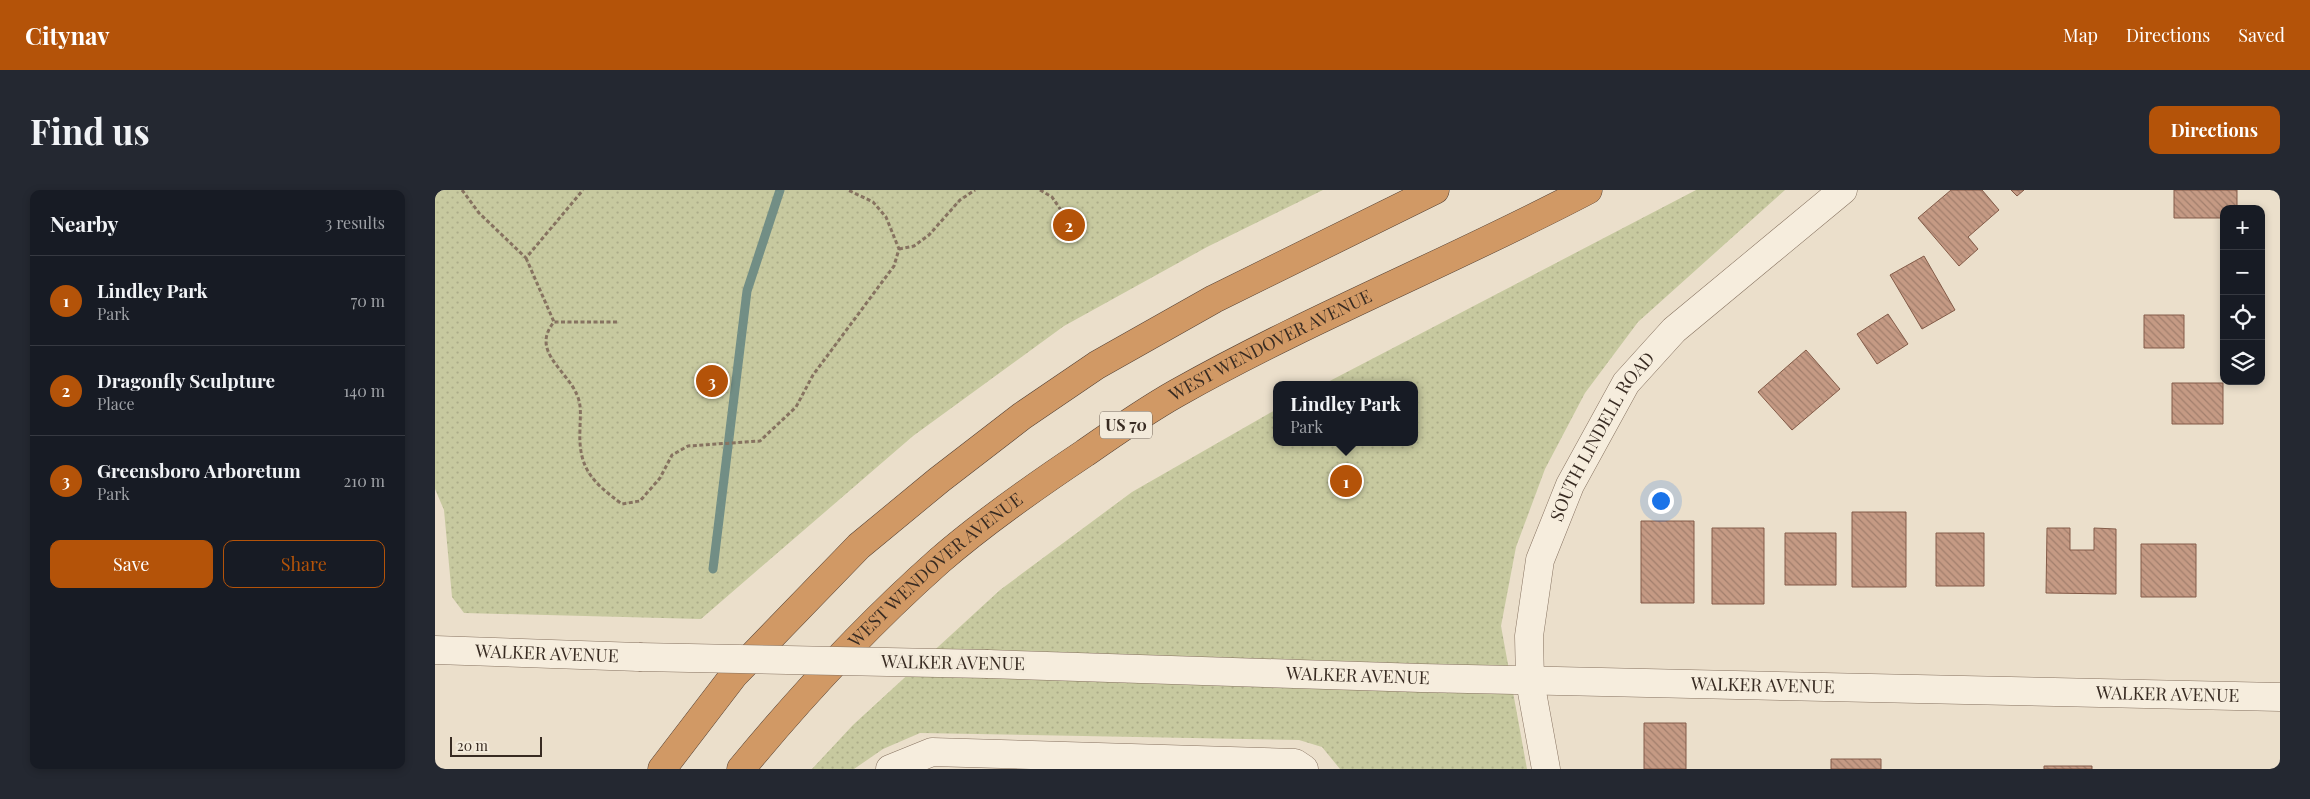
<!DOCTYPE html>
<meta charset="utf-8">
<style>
:root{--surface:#171b24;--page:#242831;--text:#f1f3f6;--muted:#9ea1a6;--line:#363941;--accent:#b45309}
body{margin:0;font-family:"Playfair Display",serif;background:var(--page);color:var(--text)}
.controls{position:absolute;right:15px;top:15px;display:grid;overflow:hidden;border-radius:10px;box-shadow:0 2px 8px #0003}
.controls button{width:45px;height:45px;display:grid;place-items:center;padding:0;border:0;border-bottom:1px solid var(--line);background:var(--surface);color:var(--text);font:25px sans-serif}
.scale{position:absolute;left:15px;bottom:12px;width:92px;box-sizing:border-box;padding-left:5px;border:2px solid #382b22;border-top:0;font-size:14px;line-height:18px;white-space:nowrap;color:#382b22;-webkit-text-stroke:4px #f3eada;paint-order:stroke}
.you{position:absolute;left:1225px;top:310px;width:18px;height:18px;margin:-12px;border:4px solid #fff;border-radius:50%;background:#1a73e8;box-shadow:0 0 0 8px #1a73e833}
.badge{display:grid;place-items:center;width:32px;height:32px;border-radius:50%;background:var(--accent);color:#fff;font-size:16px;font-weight:700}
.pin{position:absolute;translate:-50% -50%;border:2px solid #fff;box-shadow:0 1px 5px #0006}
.popup{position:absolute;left:838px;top:191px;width:145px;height:65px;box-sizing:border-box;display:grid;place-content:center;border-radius:10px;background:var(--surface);filter:drop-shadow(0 1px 4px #0005);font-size:16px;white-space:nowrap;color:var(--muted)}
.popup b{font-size:19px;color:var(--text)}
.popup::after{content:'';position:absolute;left:50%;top:100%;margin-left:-10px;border:10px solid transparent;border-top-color:var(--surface)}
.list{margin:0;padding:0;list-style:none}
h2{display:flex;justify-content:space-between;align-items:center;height:65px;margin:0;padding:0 20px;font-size:21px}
h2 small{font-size:16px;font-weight:400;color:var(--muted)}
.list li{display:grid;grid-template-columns:32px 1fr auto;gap:15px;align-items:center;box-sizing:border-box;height:90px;padding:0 20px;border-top:1px solid var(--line)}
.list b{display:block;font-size:19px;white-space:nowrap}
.list p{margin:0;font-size:16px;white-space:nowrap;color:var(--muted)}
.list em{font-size:16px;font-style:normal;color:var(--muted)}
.actions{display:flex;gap:10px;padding:15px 20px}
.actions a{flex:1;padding:11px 0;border:1px solid var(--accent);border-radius:10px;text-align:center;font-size:18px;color:var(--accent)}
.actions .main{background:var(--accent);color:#fff}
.icon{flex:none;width:28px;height:28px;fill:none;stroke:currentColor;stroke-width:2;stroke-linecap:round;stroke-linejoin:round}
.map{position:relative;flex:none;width:1845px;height:579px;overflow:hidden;border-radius:10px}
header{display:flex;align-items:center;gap:30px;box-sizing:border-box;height:70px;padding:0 25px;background:var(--accent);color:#fff}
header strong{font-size:24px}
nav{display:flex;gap:28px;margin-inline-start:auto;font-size:18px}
.intro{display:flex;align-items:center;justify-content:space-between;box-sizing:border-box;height:120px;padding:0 30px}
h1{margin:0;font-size:35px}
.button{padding:12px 22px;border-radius:10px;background:var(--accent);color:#fff;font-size:18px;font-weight:700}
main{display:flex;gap:30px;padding:0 30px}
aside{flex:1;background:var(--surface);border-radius:10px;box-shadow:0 2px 8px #0003}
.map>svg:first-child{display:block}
.park{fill:url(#park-dots)}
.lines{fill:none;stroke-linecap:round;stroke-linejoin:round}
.stream{stroke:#728e85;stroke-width:9}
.building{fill:url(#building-back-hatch);stroke:#835b48}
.minor-casing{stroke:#867260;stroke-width:29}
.tertiary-casing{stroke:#867260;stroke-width:29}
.motorway-casing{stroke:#554134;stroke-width:29}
.path{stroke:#867260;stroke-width:3;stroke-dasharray:4 2.5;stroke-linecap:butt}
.minor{stroke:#f6eddd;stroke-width:28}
.tertiary{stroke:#f6eddd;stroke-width:28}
.motorway{stroke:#d19965;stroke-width:28}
.tertiary-bridge-casing{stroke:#867260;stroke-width:29;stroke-linecap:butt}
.tertiary-bridge{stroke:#f6eddd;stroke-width:28}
.labels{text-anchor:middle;stroke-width:5;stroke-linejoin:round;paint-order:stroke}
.shield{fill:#f3eada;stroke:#706459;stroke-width:1}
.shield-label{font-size:16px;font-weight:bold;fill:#382b22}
.street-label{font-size:18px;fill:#382b22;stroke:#f3eada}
</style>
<header>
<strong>Citynav</strong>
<nav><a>Map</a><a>Directions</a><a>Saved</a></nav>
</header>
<div class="intro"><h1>Find us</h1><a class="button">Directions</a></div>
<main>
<aside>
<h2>Nearby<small>3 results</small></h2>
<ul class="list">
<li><span class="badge">1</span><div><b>Lindley Park</b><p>Park</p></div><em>70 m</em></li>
<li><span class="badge">2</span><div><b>Dragonfly Sculpture</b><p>Place</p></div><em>140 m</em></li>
<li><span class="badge">3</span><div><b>Greensboro Arboretum</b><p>Park</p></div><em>210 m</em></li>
</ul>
<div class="actions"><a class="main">Save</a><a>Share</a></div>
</aside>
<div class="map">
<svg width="1845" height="579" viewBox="0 0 1845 579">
<defs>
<pattern id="park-dots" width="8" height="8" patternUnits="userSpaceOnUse" patternTransform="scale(1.25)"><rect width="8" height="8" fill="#c7c99f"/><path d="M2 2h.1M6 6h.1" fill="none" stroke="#acad89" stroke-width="1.8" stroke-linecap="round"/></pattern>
<pattern id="building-back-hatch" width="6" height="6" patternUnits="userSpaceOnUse" patternTransform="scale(1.25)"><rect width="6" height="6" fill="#c59a84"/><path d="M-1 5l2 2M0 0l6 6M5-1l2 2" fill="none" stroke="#a17e6c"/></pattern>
</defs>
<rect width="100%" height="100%" fill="#ebdfcb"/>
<!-- park -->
<path class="park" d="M0 0H888L772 57 629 136 478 246 266 429 29 423 17 407 9 320 0 299Z
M1261 0H1350L1203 132 1150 203 1110 279 1081 357 1066 436 1092 579H905L887 557 864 550 485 543 448 559 419 579H377L418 535 565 400 697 302 842 219V252H980V195H887Z"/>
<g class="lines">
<!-- stream -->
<path class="stream" d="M278 379 312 101 345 0"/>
</g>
<!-- building -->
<path class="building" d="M1516 0H1547L1564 20 1533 47 1543 59 1524 76 1483 28Z
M1576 0H1589L1582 6Z
M1739 0H1802V19H1789V28H1739Z
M1489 66 1520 120 1487 139 1455 85Z
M1453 124 1473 154 1442 174 1422 144Z
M1709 125H1749V158H1709Z
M1371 160 1405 199 1357 240 1323 202Z
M1737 193H1788V234H1737Z
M1417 322H1471V397H1417Z
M1206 331H1259V413H1206Z
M1277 338H1329V414H1277Z
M1612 338H1635V360H1659V338L1681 339V404L1611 403Z
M1350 343H1401V395H1350Z
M1501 343H1549V396H1501Z
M1706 354H1761V407H1706Z
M1209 533H1251V579H1209Z
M1396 569H1446V579H1396Z
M1609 576H1657V579H1609Z"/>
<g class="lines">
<defs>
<g id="minor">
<path d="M455 579 497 562 860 573 869 579"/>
<path id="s1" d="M1111 579 1095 491 1094 446 1105 370 1135 295 1191 193 1239 140 1408 0"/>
</g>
<g id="tertiary">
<path id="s2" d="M0 460 204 467"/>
<path id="s3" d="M553 474 986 488 1845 507"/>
</g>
<g id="motorway">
<path d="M227 579 299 485 424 356 504 290 587 226 662 175 779 109 1000 0"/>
<path id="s4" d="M306 579C367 505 432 435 504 371 550 331 599 297 650 263 680 242 710 221 742 203 875 128 1018 71 1153 0"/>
</g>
</defs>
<!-- minor casing -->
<use href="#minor" class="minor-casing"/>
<!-- tertiary casing -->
<use href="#tertiary" class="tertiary-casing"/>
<!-- motorway casing -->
<use href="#motorway" class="motorway-casing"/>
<!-- path -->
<path class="path" d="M27 0 44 23 91 68 148 0
M605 0 617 7 632 29
M464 59 479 56 494 45 525 10 540 0
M91 68 119 132
M182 132H119C95 161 132 180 142 205 147 216 145 227 145 239 143 278 157 292 187 314L205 311 225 288 237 265 253 256 325 251 361 217 378 185 459 76 464 59 451 27 438 12 413 0"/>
<!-- minor -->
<use href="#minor" class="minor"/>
<!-- tertiary -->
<use href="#tertiary" class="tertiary"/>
<!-- motorway -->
<use href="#motorway" class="motorway"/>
<defs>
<path id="tertiary-bridge" d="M204 467 553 474"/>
</defs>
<!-- tertiary-bridge casing -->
<use href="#tertiary-bridge" class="tertiary-bridge-casing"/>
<!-- tertiary-bridge -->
<use href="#tertiary-bridge" class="tertiary-bridge"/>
</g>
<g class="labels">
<!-- shield labels -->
<rect class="shield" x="665" y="221.5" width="52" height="27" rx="4"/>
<g class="shield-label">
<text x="691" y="241">US 70</text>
</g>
<!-- street labels -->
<g class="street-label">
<text dy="6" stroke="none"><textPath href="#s4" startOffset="684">WEST WENDOVER AVENUE</textPath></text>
<text dy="6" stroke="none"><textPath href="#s1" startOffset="350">SOUTH LINDELL ROAD</textPath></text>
<text dy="6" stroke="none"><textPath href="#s4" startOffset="279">WEST WENDOVER AVENUE</textPath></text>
<text dy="6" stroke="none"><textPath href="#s2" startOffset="112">WALKER AVENUE</textPath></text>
<text transform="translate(518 473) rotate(1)" y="6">WALKER AVENUE</text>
<text dy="6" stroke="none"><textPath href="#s3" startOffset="370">WALKER AVENUE</textPath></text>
<text dy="6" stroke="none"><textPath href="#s3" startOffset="775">WALKER AVENUE</textPath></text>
<text dy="6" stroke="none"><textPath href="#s3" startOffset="1180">WALKER AVENUE</textPath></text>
</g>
</g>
</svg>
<div class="controls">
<button>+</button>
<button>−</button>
<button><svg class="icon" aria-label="locate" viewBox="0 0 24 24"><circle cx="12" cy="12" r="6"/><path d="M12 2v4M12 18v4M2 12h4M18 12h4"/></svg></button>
<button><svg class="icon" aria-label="layers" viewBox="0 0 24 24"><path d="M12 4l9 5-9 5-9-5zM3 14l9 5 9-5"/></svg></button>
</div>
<div class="scale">20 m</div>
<div class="you"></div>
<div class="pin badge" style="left:911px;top:291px">1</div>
<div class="popup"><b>Lindley Park</b>Park</div>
<div class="pin badge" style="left:634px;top:35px">2</div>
<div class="pin badge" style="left:277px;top:191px">3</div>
</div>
</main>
